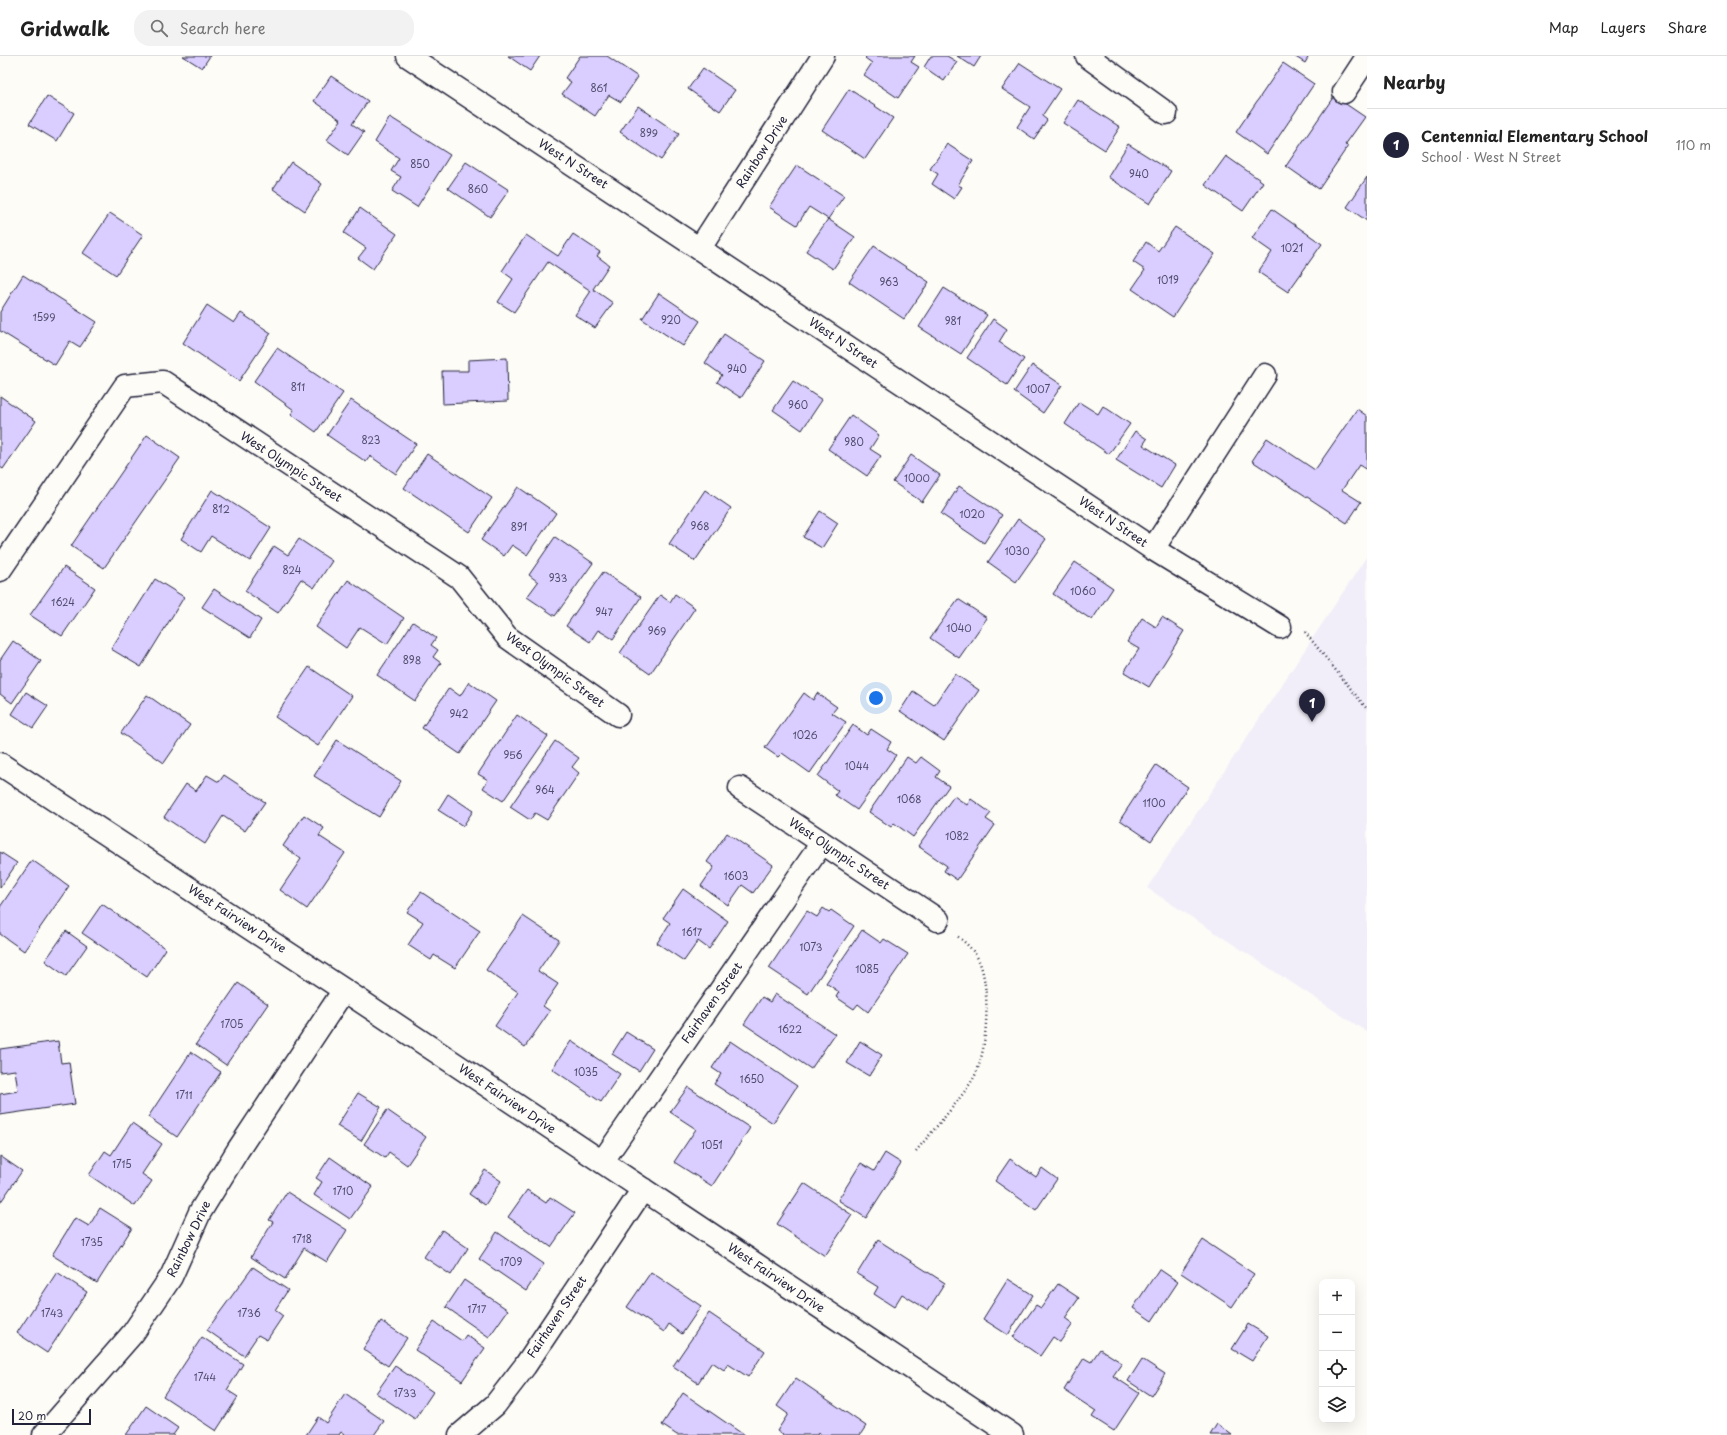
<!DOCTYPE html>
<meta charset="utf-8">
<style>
:root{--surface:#fff;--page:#f2f2f2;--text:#222;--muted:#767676;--line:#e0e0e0;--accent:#22223b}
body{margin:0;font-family:"Playpen Sans",sans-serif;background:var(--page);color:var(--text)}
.controls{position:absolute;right:12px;bottom:12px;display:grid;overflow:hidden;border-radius:8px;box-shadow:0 4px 16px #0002}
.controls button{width:36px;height:36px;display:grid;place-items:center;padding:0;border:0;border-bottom:1px solid var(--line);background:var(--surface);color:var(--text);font:20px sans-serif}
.scale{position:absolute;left:12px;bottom:10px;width:79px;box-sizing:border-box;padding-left:4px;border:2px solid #22223b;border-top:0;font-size:11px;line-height:14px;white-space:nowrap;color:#22223b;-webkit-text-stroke:3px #fdfcf7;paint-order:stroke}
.you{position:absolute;left:876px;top:642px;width:14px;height:14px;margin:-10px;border:3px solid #fff;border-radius:50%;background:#1a73e8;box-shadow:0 0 0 6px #1a73e833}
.badge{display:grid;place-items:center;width:26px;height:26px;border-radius:50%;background:var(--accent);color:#fff;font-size:13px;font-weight:700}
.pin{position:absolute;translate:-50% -33px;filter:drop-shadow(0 1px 2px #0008)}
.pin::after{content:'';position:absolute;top:21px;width:14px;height:12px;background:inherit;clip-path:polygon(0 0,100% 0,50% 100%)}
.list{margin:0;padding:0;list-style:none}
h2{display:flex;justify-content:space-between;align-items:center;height:52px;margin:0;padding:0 16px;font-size:17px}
h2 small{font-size:13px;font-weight:400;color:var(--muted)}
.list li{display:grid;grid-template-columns:26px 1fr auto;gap:12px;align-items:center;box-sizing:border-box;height:72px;padding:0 16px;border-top:1px solid var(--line)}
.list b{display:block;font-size:15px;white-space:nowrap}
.list p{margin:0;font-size:13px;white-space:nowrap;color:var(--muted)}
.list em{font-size:13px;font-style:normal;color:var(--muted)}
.icon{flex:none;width:22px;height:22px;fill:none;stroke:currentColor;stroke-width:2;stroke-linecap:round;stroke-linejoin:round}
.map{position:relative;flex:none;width:1367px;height:1379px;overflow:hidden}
header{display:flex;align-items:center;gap:24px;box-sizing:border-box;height:56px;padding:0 20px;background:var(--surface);border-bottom:1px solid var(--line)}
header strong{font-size:19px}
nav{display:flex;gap:22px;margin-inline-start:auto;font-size:14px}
.search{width:280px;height:36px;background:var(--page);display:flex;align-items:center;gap:10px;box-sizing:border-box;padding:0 14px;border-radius:16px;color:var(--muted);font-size:15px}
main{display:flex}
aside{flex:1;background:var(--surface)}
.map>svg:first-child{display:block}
.built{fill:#f2eef9}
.building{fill:#dacdff;stroke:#22223b}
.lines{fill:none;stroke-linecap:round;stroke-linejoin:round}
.minor-casing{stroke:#22223b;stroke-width:25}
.path{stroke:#22223b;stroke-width:2.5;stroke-dasharray:1 3;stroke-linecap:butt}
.minor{stroke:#fdfcf7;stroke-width:22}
.labels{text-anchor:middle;stroke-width:3;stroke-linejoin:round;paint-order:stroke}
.number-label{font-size:10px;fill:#504d6c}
.street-label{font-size:12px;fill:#22223b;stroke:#fdfcf7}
</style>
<header>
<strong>Gridwalk</strong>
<div class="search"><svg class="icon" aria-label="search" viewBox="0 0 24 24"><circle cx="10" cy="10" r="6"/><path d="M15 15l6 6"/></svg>Search here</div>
<nav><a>Map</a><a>Layers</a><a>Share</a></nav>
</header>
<main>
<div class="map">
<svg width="1367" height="1379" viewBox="0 0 1367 1379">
<rect width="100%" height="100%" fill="#fdfcf7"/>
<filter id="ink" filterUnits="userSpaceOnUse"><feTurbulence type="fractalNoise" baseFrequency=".025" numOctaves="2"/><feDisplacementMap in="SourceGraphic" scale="8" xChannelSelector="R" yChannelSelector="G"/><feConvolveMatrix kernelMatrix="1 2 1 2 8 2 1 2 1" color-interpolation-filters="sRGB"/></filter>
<g filter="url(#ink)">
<!-- built -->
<path class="built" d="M1367 500V976L1147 832Z"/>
<!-- building -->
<path class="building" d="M183 0H210L202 12Z
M508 0H540L530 15Z
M580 0H607L638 21 621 46 609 39 595 60 562 38 571 26 565 22Z
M867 0H915L911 6 919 11 898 42 864 19 872 7 865 2Z
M931 0H947L957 6 944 25 924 11Z
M957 0H981L974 11Z
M1294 0H1309L1305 7Z
M1020 7 1060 33 1042 60 1047 64 1034 83 1017 71 1030 51 1002 33Z
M1283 7 1314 28 1267 98 1236 76Z
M703 12 735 34 720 55 688 33Z
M331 20 368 45 352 68 364 76 348 99 327 84 341 64 314 45Z
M849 33 893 62 865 103 822 74Z
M47 40 74 57 57 85 29 68Z
M1334 40 1365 61 1345 89 1348 90 1319 133 1286 110Z
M1078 44 1120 71 1105 94 1063 67Z
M638 50 679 78 661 104 620 76Z
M390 61 450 99 417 151 392 135 401 121 391 115 399 102 375 86Z
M947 88 973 105 958 129 962 131 954 143 932 128 938 118 930 113Z
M1128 88 1171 115 1150 148 1108 121Z
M1226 100 1263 126 1243 155 1205 129Z
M291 106 322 128 305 155 273 133Z
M466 106 509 134 490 161 448 132Z
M797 109 844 140 828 163 855 181 833 213 806 195 828 163 809 151 797 169 769 151Z
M1367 121V165L1347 151Z
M360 152 397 178 373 213 358 202 366 192 344 177Z
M1272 153 1322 188 1288 236 1258 216 1272 196 1252 182Z
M110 157 143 179 116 219 83 197Z
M1175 171 1215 198 1173 261 1132 233 1145 214 1133 206 1146 186 1158 195Z
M573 178 600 196 597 200 609 209 593 233 613 247 595 272 575 259 591 235 548 206 514 256 498 246 513 223 502 215 526 179 558 200Z
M874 190 929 226 904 263 849 226Z
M23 219 97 266 80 291 70 285 55 309 0 275V256Z
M944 232 987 259 961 298 919 271Z
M659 237 700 265 683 290 642 263Z
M207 249 234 267 241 257 271 277 239 325 183 287Z
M993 263 1007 273 999 286 1024 303 1007 329 967 302Z
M724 278 765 305 741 342 717 326 722 319 705 307Z
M277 292 343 337 316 376 291 358 294 354 254 325Z
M507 302 508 345 443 348 442 315H468V304Z
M1032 309 1062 329 1043 357 1014 336Z
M793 325 822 344 802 374 773 354Z
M0 340 36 365 3 413 0 411Z
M351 344 416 388 396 418 370 400 366 406 327 379Z
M1079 346 1098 358 1103 350 1130 368 1109 398 1065 368Z
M1357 353 1367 360V414L1359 409 1342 434 1361 446 1347 467 1252 405 1267 382 1315 414Z
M851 359 879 379 870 393 881 400 867 420 828 393Z
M1135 375 1147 383 1143 389 1175 409 1161 432 1116 404Z
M147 379 180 402 104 512 71 490Z
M427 398 492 442 469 476 404 432Z
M911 399 940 419 922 446 893 426Z
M959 430 1002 459 984 487 941 458Z
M518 431 556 457 527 499 512 489 504 500 481 484Z
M212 434 271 472 250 505 211 480 201 496 181 483Z
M705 434 731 452 695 505 669 488Z
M820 455 838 467 822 492 803 481Z
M1018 463 1046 483 1016 526 988 506Z
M555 481 593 507 555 560 527 541 538 526 529 519Z
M299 483 332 505 314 532 301 523 278 557 245 535 274 490 288 499Z
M1075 506 1113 532 1092 564 1053 538Z
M64 511 95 532 62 580 30 559Z
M603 516 641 541 613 583 598 574 590 586 566 570Z
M155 523 184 541 141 611 111 593Z
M348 524 404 562 387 588 360 571 346 592 316 571Z
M214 533 261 564 250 582 202 551Z
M675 538 695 552 650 618 620 597 660 539 670 546Z
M958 543 987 562 959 602 930 582Z
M1162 561 1184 575 1149 631 1124 616 1139 593 1127 586 1142 562 1156 571Z
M413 566 436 582 431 589 438 594 433 601 441 607 415 645 377 619Z
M13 585 41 605 12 647 0 638V604Z
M309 611 352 640 318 690 275 661Z
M955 618 979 634 944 685 900 655 913 635 934 649Z
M469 626 496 645 460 698 422 672 449 632 460 640Z
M26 636 48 650 33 672 12 658Z
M804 637 813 644 817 637 837 651 832 657 846 666 810 717 782 697 778 701 765 692Z
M147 639 190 669 164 707 121 677Z
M517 659 548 680 503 745 483 732 488 724 478 718Z
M853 669 867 679 871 673 891 686 887 693 896 699 857 754 835 739 838 735 818 720Z
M337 684 401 725 379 761 314 720Z
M555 685 579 702 572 711 579 717 547 764 535 757 530 764 510 751Z
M907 701 916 707 921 701 940 715 936 721 949 730 913 781 894 767 891 771 869 756Z
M1156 709 1188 731 1151 785 1120 764Z
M207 719 219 726 224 719 265 746 245 775 223 760 205 788 164 761 186 728 196 735Z
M448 738 473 755 463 770 438 754Z
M954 740 967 749 971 743 991 757 986 763 995 769 957 824 944 815 947 810 918 790Z
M304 759 324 772 319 780 345 797 307 853 280 834 301 803 283 790Z
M727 777 773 809 753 837 742 829 728 849 701 830 714 811 707 806Z
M0 796 17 807 0 832Z
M32 804 69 830 24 895 0 878V851Z
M683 833 728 865 709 893 698 885 684 905 657 887 670 867 663 862Z
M421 836 480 875 455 912 434 899 431 904 408 889 423 866 407 856Z
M102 848 166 893 147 921 82 877Z
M823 852 829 856 831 854 854 870 808 938 769 912 807 855 817 861Z
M523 860 559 884 538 915 558 928 543 950 550 955 525 991 495 970 518 936 486 914Z
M862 874 881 887 884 883 908 898 868 956 858 948 854 953 836 941 839 936 826 927Z
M66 875 87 890 66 920 45 905Z
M238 927 268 948 226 1009 196 988Z
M775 938 835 978 811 1013 744 968 762 941 770 946Z
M626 976 653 993 639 1015 612 998Z
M58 985 61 1007 69 1006 75 1048 0 1059V1038L18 1035 15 1014 0 1016V993Z
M571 985 620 1018 601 1046 552 1013Z
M730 985 797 1030 773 1067 714 1028 721 1018 712 1012Z
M860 985 882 999 869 1020 847 1007Z
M191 996 221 1016 177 1081 148 1061Z
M688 1031 750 1072 712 1130 674 1106 696 1073 670 1056Z
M358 1037 381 1051 361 1085 337 1070Z
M387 1054 426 1081 407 1109 389 1096 385 1102 364 1088Z
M132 1067 162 1088 142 1118 152 1125 135 1150 89 1119 105 1095 111 1099Z
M885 1097 901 1107 866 1162 838 1144 861 1107 874 1115Z
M0 1100 22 1115 0 1147Z
M330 1101 373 1131 350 1163 314 1139 322 1126 316 1122Z
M1010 1103 1036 1121 1042 1112 1057 1123 1036 1154 995 1125Z
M485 1114 501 1125 485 1149 469 1138Z
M804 1127 852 1159 825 1200 777 1168Z
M527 1134 546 1147 550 1141 575 1157 551 1191 508 1161Z
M287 1136 347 1174 327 1206 304 1192 285 1223 251 1201 273 1166 269 1164Z
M100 1152 132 1172 97 1227 52 1199 75 1162 89 1170Z
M442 1174 468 1192 451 1219 424 1201Z
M497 1176 544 1208 526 1235 479 1203Z
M878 1184 945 1227 928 1254 902 1238 894 1251 874 1238 878 1231 857 1218Z
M1203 1184 1254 1218 1232 1251 1181 1217Z
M253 1211 288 1234 275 1254 283 1260 267 1284 258 1279 244 1300 207 1274Z
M1159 1213 1178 1226 1152 1265 1133 1252Z
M57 1216 87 1236 47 1297 17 1277Z
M651 1216 701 1250 682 1278 669 1268 664 1276 627 1251Z
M1008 1223 1033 1239 1008 1279 983 1263Z
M464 1224 508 1254 489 1281 446 1251Z
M1058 1228 1079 1242 1065 1262 1073 1268 1060 1286 1053 1281 1040 1300 1013 1281 1036 1249 1041 1252Z
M709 1257 765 1295 748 1321 728 1308 724 1314 712 1306 698 1327 673 1310Z
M381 1265 407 1282 388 1310 363 1293Z
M434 1266 462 1285 466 1279 485 1292 462 1325 415 1294Z
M1248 1268 1268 1280 1252 1305 1232 1293Z
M202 1281 243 1308 227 1334 238 1341 216 1375 163 1340Z
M1100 1293 1122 1307 1113 1320 1139 1337 1114 1375 1092 1361 1096 1355 1064 1334 1084 1302 1091 1306Z
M1142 1303 1165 1318 1151 1340 1128 1325Z
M395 1310 433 1336 415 1363 376 1337Z
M796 1322 866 1370 860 1379H821L818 1377 817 1379H783L777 1375 788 1358 777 1350Z
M683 1337 744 1379H677L662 1369Z
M345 1338 384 1365 374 1379H346L341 1376 339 1379H306L318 1361 326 1367Z
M146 1350 178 1372 173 1379H126Z
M1217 1368 1232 1379H1210Z"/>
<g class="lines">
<defs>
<path id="minor" d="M408 0 1153 493 1280 571
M1087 0 1166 57
M1344 36 1367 1
M700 192 823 0
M1153 493 1265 319
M0 514 125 330 163 326 459 521 507 581 618 659
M0 708 344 934 1012 1379
M740 732 938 864
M602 1106 822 787
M44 1379 133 1277 171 1221 200 1156 238 1094 344 934
M460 1379 495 1349 525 1310 643 1133"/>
</defs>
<!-- minor casing -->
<use href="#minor" class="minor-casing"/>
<!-- path -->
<path class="path" d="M1305 576 1367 653
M916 1095C934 1073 958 1047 973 1023 988 999 991 931 979 905 975 895 965 886 957 880"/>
<!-- minor -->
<use href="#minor" class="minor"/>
</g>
</g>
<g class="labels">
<!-- number labels -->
<g class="number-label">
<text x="599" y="36">861</text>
<text x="649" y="81">899</text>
<text x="420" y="112">850</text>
<text x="1139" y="122">940</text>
<text x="478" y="137">860</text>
<text x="1292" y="196">1021</text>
<text x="1168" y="228">1019</text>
<text x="889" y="230">963</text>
<text x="44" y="265">1599</text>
<text x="671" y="268">920</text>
<text x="953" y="269">981</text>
<text x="737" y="317">940</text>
<text x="298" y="335">811</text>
<text x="1038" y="337">1007</text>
<text x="798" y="353">960</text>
<text x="371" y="388">823</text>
<text x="854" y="390">980</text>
<text x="917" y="426">1000</text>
<text x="221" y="457">812</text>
<text x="972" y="462">1020</text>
<text x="700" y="474">968</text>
<text x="519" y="475">891</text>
<text x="1017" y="499">1030</text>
<text x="292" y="518">824</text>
<text x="558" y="526">933</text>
<text x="1083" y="539">1060</text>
<text x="63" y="550">1624</text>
<text x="604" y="560">947</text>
<text x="959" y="576">1040</text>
<text x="657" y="579">969</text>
<text x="412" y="608">898</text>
<text x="459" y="662">942</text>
<text x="805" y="683">1026</text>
<text x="513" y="703">956</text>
<text x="857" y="714">1044</text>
<text x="545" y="738">964</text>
<text x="909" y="747">1068</text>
<text x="1154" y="751">1100</text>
<text x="957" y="784">1082</text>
<text x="736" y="824">1603</text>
<text x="692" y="880">1617</text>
<text x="811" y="895">1073</text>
<text x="867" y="917">1085</text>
<text x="232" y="972">1705</text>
<text x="790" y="977">1622</text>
<text x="586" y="1020">1035</text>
<text x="752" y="1027">1650</text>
<text x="184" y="1043">1711</text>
<text x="712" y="1093">1051</text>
<text x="122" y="1112">1715</text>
<text x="343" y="1139">1710</text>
<text x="302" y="1187">1718</text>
<text x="92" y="1190">1735</text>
<text x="511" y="1210">1709</text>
<text x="477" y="1257">1717</text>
<text x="52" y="1261">1743</text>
<text x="249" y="1261">1736</text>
<text x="205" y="1325">1744</text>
<text x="405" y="1341">1733</text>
</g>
<!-- street labels -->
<g class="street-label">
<text transform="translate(762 96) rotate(-57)" y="4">Rainbow Drive</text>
<text transform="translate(573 108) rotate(33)" y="4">West N Street</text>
<text transform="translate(843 287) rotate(34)" y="4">West N Street</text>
<text transform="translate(291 411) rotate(33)" y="4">West Olympic Street</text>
<text transform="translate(1113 466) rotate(34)" y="4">West N Street</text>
<text transform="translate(555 614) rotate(36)" y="4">West Olympic Street</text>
<text transform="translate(839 798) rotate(34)" y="4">West Olympic Street</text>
<text transform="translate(237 863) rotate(33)" y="4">West Fairview Drive</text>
<text transform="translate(712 947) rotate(-55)" y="4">Fairhaven Street</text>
<text transform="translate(507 1043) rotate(34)" y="4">West Fairview Drive</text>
<text transform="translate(189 1183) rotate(-64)" y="4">Rainbow Drive</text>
<text transform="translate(776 1222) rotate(34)" y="4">West Fairview Drive</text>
<text transform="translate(557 1261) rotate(-56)" y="4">Fairhaven Street</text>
</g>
</g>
</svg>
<div class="controls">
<button>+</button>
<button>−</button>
<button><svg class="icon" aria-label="locate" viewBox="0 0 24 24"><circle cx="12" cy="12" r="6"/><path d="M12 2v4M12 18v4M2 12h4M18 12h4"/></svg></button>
<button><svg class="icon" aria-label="layers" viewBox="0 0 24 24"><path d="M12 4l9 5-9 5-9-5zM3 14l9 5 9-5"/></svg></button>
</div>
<div class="scale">20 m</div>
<div class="you"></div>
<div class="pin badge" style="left:1312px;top:666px">1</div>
</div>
<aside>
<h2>Nearby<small></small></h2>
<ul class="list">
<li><span class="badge">1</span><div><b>Centennial Elementary School</b><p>School · West N Street</p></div><em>110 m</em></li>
</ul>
</aside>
</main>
